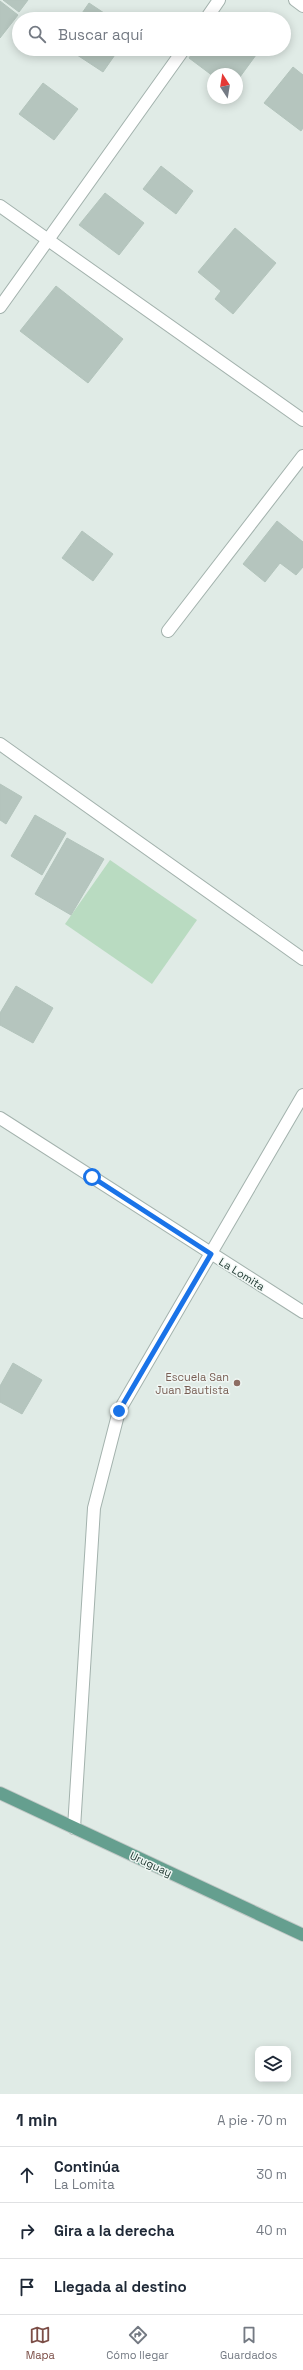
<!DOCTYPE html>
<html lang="es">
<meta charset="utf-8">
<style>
:root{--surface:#fff;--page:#f2f2f3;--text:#1f2937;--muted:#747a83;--line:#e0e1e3;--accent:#7c4e47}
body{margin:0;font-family:"Space Grotesk",sans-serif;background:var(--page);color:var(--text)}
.controls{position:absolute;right:12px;bottom:12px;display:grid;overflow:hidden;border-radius:8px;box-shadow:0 2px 10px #0003}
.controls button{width:36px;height:36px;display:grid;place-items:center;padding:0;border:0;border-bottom:1px solid var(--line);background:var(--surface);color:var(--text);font:20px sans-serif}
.compass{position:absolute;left:207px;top:68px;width:36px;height:36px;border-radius:50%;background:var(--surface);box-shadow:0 2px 10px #0003;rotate:348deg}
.stop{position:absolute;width:12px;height:12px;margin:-9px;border:3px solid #1a73e8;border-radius:50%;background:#fff}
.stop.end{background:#1a73e8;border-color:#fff;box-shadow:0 1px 4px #0008}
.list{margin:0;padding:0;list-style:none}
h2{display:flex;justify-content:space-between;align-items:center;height:52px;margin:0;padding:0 16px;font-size:17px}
h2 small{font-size:13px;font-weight:400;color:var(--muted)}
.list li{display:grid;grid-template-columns:26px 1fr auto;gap:12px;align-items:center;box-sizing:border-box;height:56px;padding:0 16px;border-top:1px solid var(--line)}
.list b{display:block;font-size:15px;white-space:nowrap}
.list p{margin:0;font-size:13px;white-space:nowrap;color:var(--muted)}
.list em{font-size:13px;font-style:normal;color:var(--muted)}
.icon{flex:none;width:22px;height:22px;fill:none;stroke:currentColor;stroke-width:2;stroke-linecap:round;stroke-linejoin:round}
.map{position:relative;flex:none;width:303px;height:2094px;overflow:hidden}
.search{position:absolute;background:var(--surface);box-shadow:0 2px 10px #0003;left:12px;right:12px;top:12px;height:44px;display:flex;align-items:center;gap:10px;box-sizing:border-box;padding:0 14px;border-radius:22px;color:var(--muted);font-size:15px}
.sheet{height:220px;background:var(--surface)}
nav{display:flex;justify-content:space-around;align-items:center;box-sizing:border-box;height:56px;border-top:1px solid var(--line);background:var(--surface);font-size:11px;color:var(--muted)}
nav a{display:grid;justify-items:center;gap:2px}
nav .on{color:var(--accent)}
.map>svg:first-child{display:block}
.green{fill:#b9dbc1}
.building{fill:#b5c5be;stroke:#b3c4bc}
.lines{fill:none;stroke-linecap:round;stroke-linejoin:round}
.minor-casing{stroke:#a3b2ad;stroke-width:14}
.major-casing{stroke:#c1c8c6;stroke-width:14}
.minor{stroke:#fff;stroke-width:12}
.major{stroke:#659f8f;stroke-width:12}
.route{stroke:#1a73e8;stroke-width:5}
.education-dot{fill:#8d6e63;stroke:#f0f7f4;stroke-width:1.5}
.labels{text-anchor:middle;stroke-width:3;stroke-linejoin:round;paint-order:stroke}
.street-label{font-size:11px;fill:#213a33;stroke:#f0f7f4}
.education-label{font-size:11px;fill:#785e54;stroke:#f0f7f4;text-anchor:end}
</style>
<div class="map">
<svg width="303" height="2094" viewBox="0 0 303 2094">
<rect width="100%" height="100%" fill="#e0ebe6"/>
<!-- green -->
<path class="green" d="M110 860 197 920 152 984 65 924Z"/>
<!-- building -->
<path class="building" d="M3 0H28L19 12Z
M0 1 18 15 0 38Z
M89 3 113 19H78Z
M68 49H119L103 72Z
M195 49H247L256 55 237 81V74H213V76L189 58Z
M293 67 303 75V128L301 131 264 103Z
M43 83 78 109 54 140 19 114Z
M161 166 193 191 176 214 143 189Z
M105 193 144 223 119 255 79 225Z
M235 228 276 263 233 314 215 299 221 291 198 272Z
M56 286 123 339 88 383 20 331Z
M277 521 303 542V567L296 575 280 563 265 582 243 564Z
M82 531 113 554 93 581 62 558Z
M0 784 22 797 6 824 0 820Z
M35 815 66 833 42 875 11 856Z
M67 838 104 859 71 915 35 894Z
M16 986 53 1008 33 1043 0 1025V1013Z
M13 1363 42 1380 22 1414 0 1402V1386Z"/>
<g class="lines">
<defs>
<path id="minor" d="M295 0 303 6
M206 19 219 0
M0 206 303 420
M0 307 184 49
M168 631 303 456
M0 744 303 959
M0 1118 303 1312
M74 1828 94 1508 119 1411 303 1095"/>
<path id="major" d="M0 1793 303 1935"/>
</defs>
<!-- minor casing -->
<use href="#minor" class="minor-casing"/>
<!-- major casing -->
<use href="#major" class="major-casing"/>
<!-- minor -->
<use href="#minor" class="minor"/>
<!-- major -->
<use href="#major" class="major"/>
</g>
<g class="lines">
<!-- route -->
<path class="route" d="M92 1177 211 1254 119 1411"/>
</g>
<!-- markers -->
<circle class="education-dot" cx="237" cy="1383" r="4"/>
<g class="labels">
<!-- street labels -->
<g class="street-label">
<text transform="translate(242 1274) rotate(32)" y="4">La Lomita</text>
<text transform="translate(151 1864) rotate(25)" y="4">Uruguay</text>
</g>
<!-- education labels -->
<g class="education-label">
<text x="229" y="1381">Escuela San<tspan x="229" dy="13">Juan Bautista</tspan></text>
</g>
</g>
</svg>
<div class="controls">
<button><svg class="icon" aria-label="layers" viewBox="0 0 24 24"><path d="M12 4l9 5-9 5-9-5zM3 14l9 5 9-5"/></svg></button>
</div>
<svg class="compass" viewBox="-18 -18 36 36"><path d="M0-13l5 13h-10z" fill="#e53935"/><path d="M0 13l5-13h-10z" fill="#747a83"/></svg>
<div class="stop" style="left:92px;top:1177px"></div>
<div class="stop end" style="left:119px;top:1411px"></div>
<div class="search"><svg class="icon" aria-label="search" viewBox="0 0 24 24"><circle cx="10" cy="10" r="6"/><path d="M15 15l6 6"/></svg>Buscar aquí</div>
</div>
<section class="sheet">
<h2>1 min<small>A pie · 70 m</small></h2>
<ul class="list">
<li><svg class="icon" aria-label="ahead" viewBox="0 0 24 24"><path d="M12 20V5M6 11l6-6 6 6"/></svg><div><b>Continúa</b><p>La Lomita</p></div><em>30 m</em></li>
<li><svg class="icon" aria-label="right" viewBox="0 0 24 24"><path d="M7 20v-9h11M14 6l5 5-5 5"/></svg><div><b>Gira a la derecha</b></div><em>40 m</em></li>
<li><svg class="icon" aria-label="arrive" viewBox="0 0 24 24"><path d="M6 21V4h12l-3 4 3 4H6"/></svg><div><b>Llegada al destino</b></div></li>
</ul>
</section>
<nav>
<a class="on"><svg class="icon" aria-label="map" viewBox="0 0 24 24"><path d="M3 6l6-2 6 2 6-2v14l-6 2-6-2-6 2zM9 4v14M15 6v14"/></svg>Mapa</a>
<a><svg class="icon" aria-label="directions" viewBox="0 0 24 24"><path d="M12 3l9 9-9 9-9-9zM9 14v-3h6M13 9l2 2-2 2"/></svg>Cómo llegar</a>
<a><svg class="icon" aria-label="saved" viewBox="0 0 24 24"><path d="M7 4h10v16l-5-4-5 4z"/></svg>Guardados</a>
</nav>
